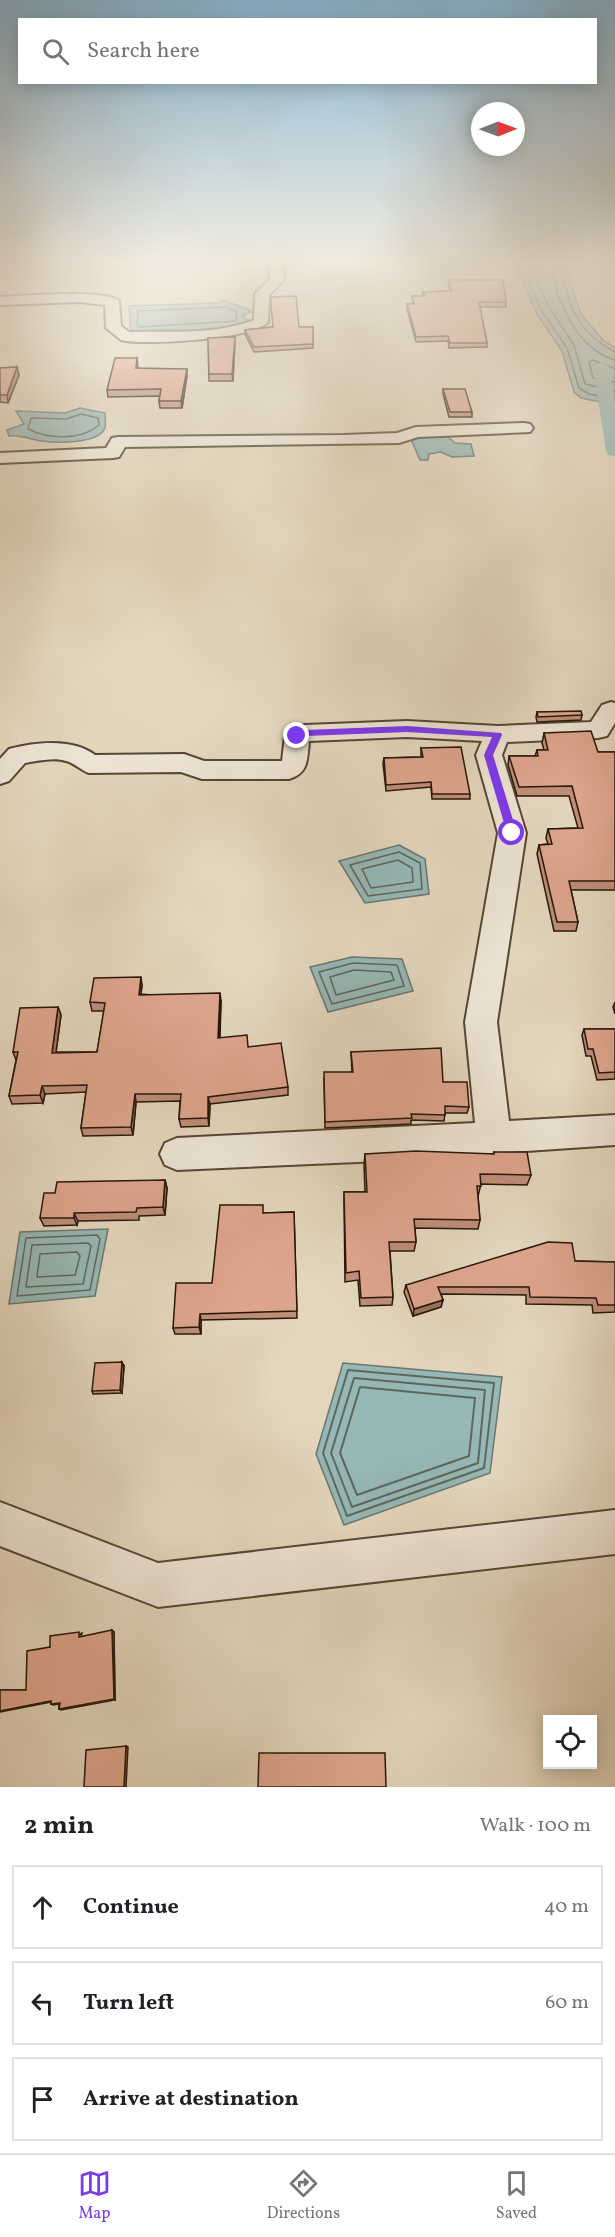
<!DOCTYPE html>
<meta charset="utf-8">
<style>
:root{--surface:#fff;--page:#f6f6f6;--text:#202124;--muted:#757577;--line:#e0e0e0;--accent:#7c3aed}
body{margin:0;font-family:Vollkorn,serif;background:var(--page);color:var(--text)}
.controls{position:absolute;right:18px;bottom:18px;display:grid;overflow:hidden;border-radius:0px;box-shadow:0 3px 15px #0003}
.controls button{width:54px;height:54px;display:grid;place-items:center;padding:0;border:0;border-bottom:2px solid var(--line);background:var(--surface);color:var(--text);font:30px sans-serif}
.compass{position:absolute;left:471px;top:102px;width:54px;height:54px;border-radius:50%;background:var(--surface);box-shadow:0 3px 15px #0003;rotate:89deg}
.stop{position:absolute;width:18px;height:18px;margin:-14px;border:4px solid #7c3aed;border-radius:50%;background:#fff}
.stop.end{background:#7c3aed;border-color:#fff;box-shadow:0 2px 6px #0008}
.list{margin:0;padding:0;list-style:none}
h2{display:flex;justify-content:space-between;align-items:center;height:78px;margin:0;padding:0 24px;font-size:26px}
h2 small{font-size:20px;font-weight:400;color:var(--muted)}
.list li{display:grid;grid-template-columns:39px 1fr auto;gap:18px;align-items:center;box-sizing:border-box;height:84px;margin:0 12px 12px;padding:0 12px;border:2px solid var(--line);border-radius:0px}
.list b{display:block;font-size:22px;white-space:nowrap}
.list em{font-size:20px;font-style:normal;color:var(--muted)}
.icon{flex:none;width:33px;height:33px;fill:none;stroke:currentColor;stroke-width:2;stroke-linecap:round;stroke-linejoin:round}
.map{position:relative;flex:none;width:615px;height:1787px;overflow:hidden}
.search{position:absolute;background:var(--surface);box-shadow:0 3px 15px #0003;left:18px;right:18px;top:18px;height:66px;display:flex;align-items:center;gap:15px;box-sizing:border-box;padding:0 21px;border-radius:0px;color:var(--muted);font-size:22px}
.sheet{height:366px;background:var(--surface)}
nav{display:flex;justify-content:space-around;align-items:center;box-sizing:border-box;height:84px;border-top:2px solid var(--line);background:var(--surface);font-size:16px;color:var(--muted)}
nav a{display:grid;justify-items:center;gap:3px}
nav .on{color:var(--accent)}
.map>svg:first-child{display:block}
.water{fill:#96b8b6;stroke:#6a7770;stroke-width:1.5}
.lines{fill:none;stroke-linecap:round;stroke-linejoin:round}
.shore-far1{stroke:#5e675e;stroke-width:1.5}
.shore{stroke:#5e675e;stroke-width:2}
.canal{fill:#96b8b6;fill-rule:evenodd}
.minor-casing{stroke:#564634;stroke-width:4}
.minor{fill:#ede4d4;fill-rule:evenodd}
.wall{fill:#bf8e79;stroke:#271607;stroke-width:1.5}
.shaded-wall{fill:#9b7463;stroke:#271607;stroke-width:1.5}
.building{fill:#dea58d;stroke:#271607;stroke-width:1.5}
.route{fill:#7c3aed}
</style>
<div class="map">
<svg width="615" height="1787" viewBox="0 0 615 1787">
<rect width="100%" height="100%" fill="#e3d6bd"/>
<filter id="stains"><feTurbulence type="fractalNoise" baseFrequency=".00333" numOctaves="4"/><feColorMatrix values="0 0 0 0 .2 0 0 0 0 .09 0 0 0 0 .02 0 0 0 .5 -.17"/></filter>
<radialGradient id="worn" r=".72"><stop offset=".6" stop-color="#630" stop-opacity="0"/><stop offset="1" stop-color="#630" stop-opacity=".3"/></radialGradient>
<!-- water -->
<path class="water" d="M514 264H564L581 314 603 340 615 348V405L581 398 574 392 562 351 538 316Z
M223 300 249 310 251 312 242 316 250 322 233 329 131 333 129 306 219 303Z
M80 408 105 413C105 417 106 424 105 428 99 444 56 443 42 441 30 440 22 434 9 436L7 430 24 424 16 411 65 413Z
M447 436 455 443 471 444 474 456 452 457 441 452 429 454 428 460H420L410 437Z
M399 845 425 859 429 894 365 903 339 861Z
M352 957 402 959 413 991 328 1012 310 967Z
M108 1229 95 1296 9 1304 20 1232Z
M343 1363 502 1377 490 1473 344 1525 316 1454Z"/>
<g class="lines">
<!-- shore-far1 -->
<path class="shore-far1" d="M520 264 543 313 567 348 579 388 589 394 615 399
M528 264 550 309 574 345 585 384 615 391
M551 264C556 301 577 349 615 360
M559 264C568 303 577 333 615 352
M225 307 237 312 236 321 140 327 137 324 138 311Z
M615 369 593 360 589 362 593 378 615 382
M81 414 98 418 99 425C81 441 48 439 28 429L31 418 66 419Z
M399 852 420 863 422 889 368 896 350 865Z
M398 860 412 868 413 882 371 888 362 869Z
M353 963 397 965 404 986 332 1004 319 972Z
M354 970 391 972 394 980 336 995 330 977Z
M97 1235 100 1239 90 1290 17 1296 26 1238Z
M88 1243 91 1246 83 1284 26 1287 32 1245Z
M77 1252 80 1256 75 1275 37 1277 40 1254Z"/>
<!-- shore -->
<path class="shore" d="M348 1370 494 1383 484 1468 347 1516 323 1453Z
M354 1378 485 1390 478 1463 352 1507 331 1453Z
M360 1387 475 1398 469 1456 357 1495 340 1453Z"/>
<!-- canal -->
<path class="canal" d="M601 362 609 367 615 403V456L609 455 606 451 593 367Z"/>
<defs>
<path id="minor" d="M269 264H283L284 280 269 295 268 322C254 339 144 346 121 340L106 328 105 305 79 302 0 305V297C21 296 107 289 119 301L121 326 129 332C170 331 216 335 254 320L255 294 270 279Z
M524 423 530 424 533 428 530 432 418 437 399 443 125 447 119 457 113 458 0 463V453L106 448 112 438 118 437 344 435 397 433 416 427Z
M611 702 615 703V723L607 736 598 738 507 742 502 755 526 833 497 1022 509 1121 615 1115V1145L381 1161 177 1170 165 1165 160 1154 165 1143 177 1138 475 1123 465 1022 498 833 476 755 482 741 407 737 309 741C307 759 309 773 289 779H202L181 772 89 773C80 770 75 763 66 761 54 757 38 761 25 763L9 781 0 784V759L9 749C35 742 73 738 95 755L184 754 204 761H282L285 736 288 730 305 725 407 721 498 726 591 722 602 705Z
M0 1502 158 1563 615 1510V1554L158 1607 0 1546Z"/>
</defs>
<!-- minor casing -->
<use href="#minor" class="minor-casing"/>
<!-- minor -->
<use href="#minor" class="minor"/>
</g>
<!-- wall -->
<path class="wall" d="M449 280 506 302V307H480L487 343V347L449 348 448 341 416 342 407 309V304H413L412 296H422L423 292 450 291 448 284Z
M272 327H313V348L254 352 245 334V330Z
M235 337 233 381H209L208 338Z
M137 358 138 368 187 376 182 408H160L159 401 160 396 108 397 107 390Z
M17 367 19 375 8 403 0 402V368Z
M443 389 472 412V417H449L443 394Z
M537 712 582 715 581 720 537 722 536 717Z
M544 733 598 752H615V890H571L578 922 576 931H554L537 854 539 845 548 844 546 838 548 829 578 828 569 796H517L508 765 509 756H535L537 750H544L542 743Z
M421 748 470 794V799H432L431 787 386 791 383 763 384 758 421 757Z
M142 985 141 994 221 1001 220 1038 248 1047 288 1087V1095L210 1104 209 1126 181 1127 179 1119 180 1101 136 1102 133 1135 83 1136 81 1128 86 1092 45 1094 43 1103 12 1104 9 1096 16 1060 13 1052 58 1007 61 1015 56 1052H97L104 1011H92L90 1002Z
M615 1002V1014L613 1007Z
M584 1029H615V1079L597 1080 591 1056H586L582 1035Z
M351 1052 443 1082 469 1107 467 1113H445L444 1121 411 1120V1124L325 1128 324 1078 352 1072Z
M494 1152 531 1175 527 1185 481 1184 478 1196 480 1220 478 1229 415 1228 416 1242 414 1251H390L393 1297 392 1305 360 1306 358 1280 345 1282 344 1201V1192H365L364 1164 365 1154H493Z
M165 1180 167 1188 165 1215 139 1216V1220L78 1221 77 1225 44 1226 40 1218 55 1193Z
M294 1212 297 1318 201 1320V1334H175L173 1328 212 1283 264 1213Z
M575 1261 615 1262V1312L593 1313 592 1305 526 1304V1295L441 1294 443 1300 441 1307 413 1316 404 1292 406 1285Z
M124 1366 122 1393 93 1394 92 1391Z
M114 1632 115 1700 61 1710 59 1709V1704L53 1705 51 1704V1702L0 1712V1690H26L50 1647 82 1633 81 1637Z"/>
<!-- shaded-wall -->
<path class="shaded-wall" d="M235 337V344L233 381 232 374Z
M17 367 19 375 8 403 7 395Z
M187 369V376L182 408 181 401Z
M141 977 142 985 140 1003 139 995Z
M220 993 221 1001 219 1046 218 1038Z
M58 1007 61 1015 55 1060 52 1053Z
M42 1086 45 1094 43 1103 40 1095Z
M135 1094 136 1102 133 1135 131 1127Z
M208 1097 210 1104 209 1126 208 1118Z
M165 1180 167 1188 165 1215 163 1207Z
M74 1213 78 1221 77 1225 74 1218Z
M443 1300 441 1307 413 1316 414 1309Z
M200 1314 201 1320V1334L199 1327Z
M122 1362 124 1366 122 1393 120 1390Z
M112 1630 114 1632 115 1700 114 1699Z
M126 1746 128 1747 126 1787H124Z"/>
<!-- building -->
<path class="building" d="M449 280H503L506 302H479L487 343H450L448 336 416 337 407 304H414L412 296H425L423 292 452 291Z
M296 296 299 327H313V344L254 347 245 330 273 327 271 306V297Z
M235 337 232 374H209L208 338Z
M115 358H137L136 368 187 369 181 401H159L161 389 107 390Z
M17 367 7 395H0V368Z
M443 389H465L472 412H450Z
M581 711 582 715 538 717 537 712Z
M591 731 598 752H615V881H569L578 922H557L539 845 552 844 548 829 583 828 572 786 519 787 509 756H538L537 750H548L544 733Z
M461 747 470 794H432L431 782 386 785 384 758 423 757 421 748Z
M141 977 139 995 220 993 218 1038 247 1035 248 1047 281 1043 288 1087 208 1097V1118L179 1119 181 1094H135L131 1127 81 1128 87 1085 42 1086 40 1095 9 1096 18 1052H13L20 1008 58 1007 52 1053 97 1052 105 1003 90 1002 94 978Z
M584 1029H615V1072L599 1073 593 1049H588Z
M441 1048 443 1082H467L469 1107 445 1106V1115L411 1114 412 1118 325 1122 324 1072H353L351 1052Z
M416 1151 494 1154V1152H527L531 1175 480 1174 481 1186H477L480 1220 414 1219 416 1242H389L393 1297 361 1298 359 1271 346 1273 344 1192H367L365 1154Z
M165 1180 163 1207 137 1208 136 1212 74 1213V1218H40L44 1193H55L57 1182Z
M220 1205H263V1213L294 1212 297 1311 200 1314 199 1327 173 1328 176 1283H212Z
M548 1242 572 1243 575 1261 615 1262V1305H598L596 1298 530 1297 529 1287H438L443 1300 414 1309 406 1285Z
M122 1362 120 1390 92 1391 95 1363Z
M112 1630 114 1699 59 1709 60 1703 51 1704V1701L0 1711V1690H26L27 1651 50 1647V1636L79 1632V1637Z
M126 1746 124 1787H84L86 1750Z
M259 1753H385L386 1787H258Z"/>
<!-- sky -->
<linearGradient id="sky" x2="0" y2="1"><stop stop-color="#87b6d4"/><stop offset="0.51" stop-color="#f2ede1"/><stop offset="1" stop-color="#f2ede1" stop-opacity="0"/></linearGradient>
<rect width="615" height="515" fill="url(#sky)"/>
<!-- route -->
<path class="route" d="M407 726 501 733 502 735 493 755 517 833 515 835 512 836 507 833 484 755 492 737 407 732 306 736 297 739 293 736 305 730Z"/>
<rect width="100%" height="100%" filter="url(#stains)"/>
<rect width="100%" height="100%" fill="url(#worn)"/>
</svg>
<div class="controls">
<button><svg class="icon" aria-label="locate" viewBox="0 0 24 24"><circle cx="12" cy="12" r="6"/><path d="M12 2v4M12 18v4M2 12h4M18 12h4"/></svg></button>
</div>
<svg class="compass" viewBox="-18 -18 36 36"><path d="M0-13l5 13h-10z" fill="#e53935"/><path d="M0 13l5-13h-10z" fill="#757577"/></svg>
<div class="stop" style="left:512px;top:833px"></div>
<div class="stop end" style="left:297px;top:736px"></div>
<div class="search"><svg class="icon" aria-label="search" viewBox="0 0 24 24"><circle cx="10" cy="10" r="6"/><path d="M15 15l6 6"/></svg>Search here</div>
</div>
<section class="sheet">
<h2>2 min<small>Walk · 100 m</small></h2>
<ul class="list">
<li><svg class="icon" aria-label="ahead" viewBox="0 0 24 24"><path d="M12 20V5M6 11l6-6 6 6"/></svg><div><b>Continue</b></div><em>40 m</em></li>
<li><svg class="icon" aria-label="left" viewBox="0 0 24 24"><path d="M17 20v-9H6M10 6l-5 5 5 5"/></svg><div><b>Turn left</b></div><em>60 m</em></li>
<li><svg class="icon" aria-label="arrive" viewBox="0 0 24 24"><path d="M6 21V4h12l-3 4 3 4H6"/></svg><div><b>Arrive at destination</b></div></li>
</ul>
</section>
<nav>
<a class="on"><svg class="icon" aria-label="map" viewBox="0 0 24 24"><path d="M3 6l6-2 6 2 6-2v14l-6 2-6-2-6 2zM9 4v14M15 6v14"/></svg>Map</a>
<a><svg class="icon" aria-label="directions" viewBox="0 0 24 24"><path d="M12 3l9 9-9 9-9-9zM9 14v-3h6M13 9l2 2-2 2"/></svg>Directions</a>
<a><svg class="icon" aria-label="saved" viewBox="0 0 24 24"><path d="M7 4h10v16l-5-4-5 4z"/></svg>Saved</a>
</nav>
